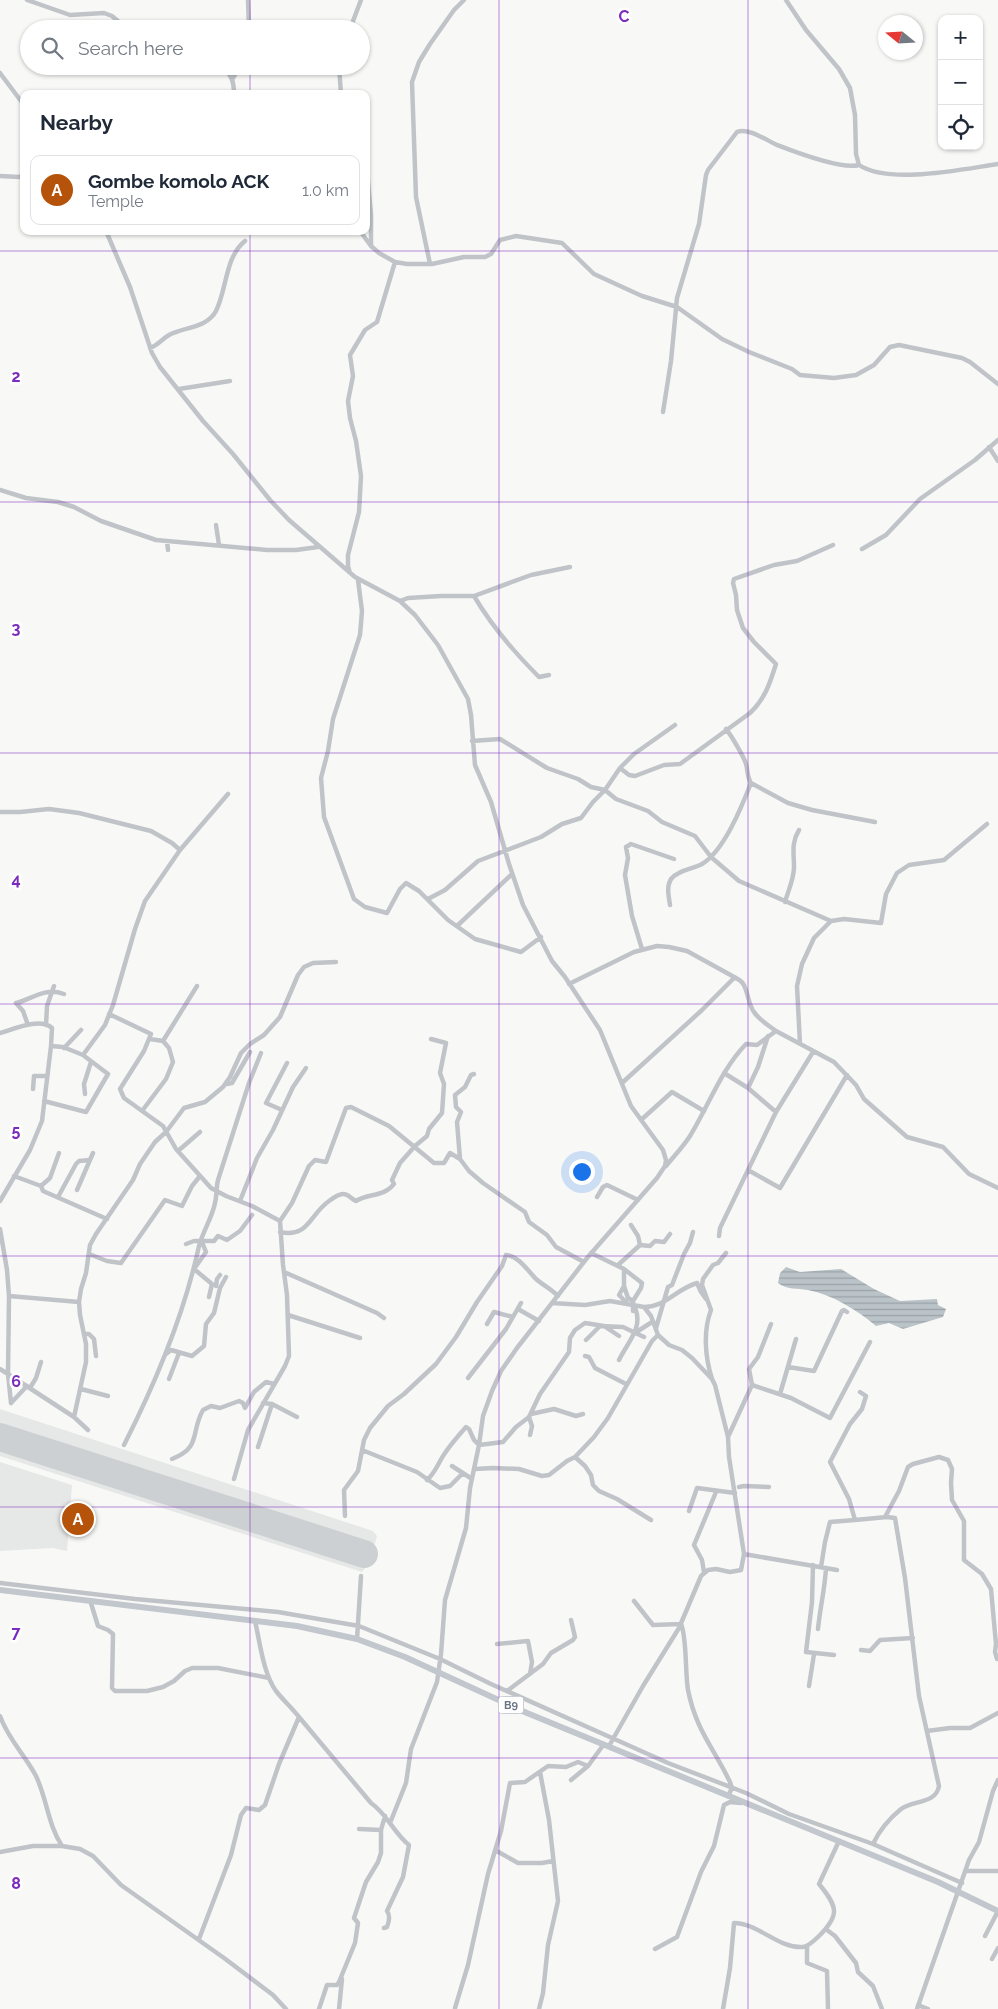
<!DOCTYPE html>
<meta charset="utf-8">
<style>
:root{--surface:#fff;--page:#f6f6f7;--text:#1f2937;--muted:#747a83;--line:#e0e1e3;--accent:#b45309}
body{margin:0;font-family:Raleway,sans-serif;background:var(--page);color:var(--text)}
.controls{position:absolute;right:15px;top:15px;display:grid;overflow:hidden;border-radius:10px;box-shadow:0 1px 4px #0004}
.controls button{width:45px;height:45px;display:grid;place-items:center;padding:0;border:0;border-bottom:1px solid var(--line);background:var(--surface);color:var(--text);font:25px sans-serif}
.compass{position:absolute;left:878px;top:15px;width:45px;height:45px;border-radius:50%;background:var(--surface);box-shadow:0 1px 4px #0004;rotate:288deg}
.you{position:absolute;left:581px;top:1171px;width:18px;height:18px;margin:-12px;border:4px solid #fff;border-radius:50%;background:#1a73e8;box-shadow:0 0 0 8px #1a73e833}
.badge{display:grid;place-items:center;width:32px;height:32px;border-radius:50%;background:var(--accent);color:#fff;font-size:16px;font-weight:700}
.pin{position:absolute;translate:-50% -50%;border:2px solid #fff;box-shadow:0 1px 5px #0006}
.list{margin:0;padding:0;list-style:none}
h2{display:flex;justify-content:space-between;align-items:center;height:65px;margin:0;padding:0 20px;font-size:21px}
h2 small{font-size:16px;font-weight:400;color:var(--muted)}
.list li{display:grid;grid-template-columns:32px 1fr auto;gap:15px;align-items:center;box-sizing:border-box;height:70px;margin:0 10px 10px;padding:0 10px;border:1px solid var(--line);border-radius:10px}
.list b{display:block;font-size:19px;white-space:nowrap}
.list p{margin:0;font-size:16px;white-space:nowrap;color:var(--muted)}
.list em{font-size:16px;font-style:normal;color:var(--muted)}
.icon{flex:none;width:28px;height:28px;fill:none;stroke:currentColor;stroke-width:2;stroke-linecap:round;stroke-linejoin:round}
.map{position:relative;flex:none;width:998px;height:2009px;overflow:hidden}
.search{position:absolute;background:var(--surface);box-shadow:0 1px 4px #0004;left:20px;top:20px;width:350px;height:55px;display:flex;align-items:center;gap:12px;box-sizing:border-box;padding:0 18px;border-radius:28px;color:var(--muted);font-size:19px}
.panel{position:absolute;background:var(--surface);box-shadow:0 1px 4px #0004;left:20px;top:90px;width:350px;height:145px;border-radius:10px}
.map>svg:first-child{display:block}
.built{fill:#e6e8e7}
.water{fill:url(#water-rules)}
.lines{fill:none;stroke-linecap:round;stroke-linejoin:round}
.runway{stroke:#cdd0d2;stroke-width:28}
.minor{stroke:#c0c4c8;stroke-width:4.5}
.highway{stroke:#c2c7cd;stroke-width:6}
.grid{fill:none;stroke:#7b2cbf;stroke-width:1;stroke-opacity:0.55}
.labels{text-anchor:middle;stroke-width:5;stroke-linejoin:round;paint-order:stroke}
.shield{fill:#fff;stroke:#979faa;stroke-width:1}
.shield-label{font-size:11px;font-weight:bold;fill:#6a7685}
.grid-label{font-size:16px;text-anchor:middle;font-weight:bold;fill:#7b2cbf;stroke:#fff;stroke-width:5;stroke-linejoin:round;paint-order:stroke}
</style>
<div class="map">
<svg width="998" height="2009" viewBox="0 0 998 2009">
<defs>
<pattern id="water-rules" width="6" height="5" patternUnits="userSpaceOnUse" patternTransform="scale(1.25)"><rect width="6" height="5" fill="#bac3c8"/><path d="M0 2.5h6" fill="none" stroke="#9ba3a8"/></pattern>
</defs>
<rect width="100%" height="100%" fill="#f8f9f7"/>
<!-- built -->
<path class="built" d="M0 1409 373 1531 377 1536 369 1564 362 1572 0 1456Z
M0 1462 72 1485 67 1551 53 1548 0 1551Z"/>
<!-- water -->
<path class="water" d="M786 1267 800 1272 841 1269 874 1289 900 1301 937 1299 938 1305 946 1309 943 1317 903 1329 889 1323 876 1326C857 1310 833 1295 808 1290 797 1288 787 1290 778 1283L780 1273Z"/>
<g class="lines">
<!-- runway -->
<path class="runway" d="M0 1437 364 1554"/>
<!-- minor -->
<path class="minor" d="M27 0 70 15 104 13 112 16 127 29
M248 0 249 29
M786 0 806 30 839 69 850 88 855 115 856 154 859 165C889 185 963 169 998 164
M350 29 361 0
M219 66C231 73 234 80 234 94
M339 66 341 94
M0 73 24 105
M233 78 240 66
M366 159 371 215V245
M0 176 19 177 24 175
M106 231 130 287 152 353 160 367 203 421 233 454 270 500 289 520 355 577 400 601 415 615 438 645 468 699 471 715 475 765 491 802 509 864 523 905 552 961 565 977 600 1030 631 1106 663 1150 666 1160 665 1166 657 1178 587 1258 517 1348 501 1371 492 1391 483 1416 479 1445 470 1488 466 1528 445 1600 441 1654 437 1682 411 1749 406 1783 390 1823
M360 231 371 246 379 253 395 262 407 264H432L464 257H485L491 254 500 240 516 236 562 243 594 274 642 296 677 307 722 339 749 352 792 369 800 375 834 378 856 375 874 365 890 347 899 345 962 358 970 362 998 384
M430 264 416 197 412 82 419 62 430 44 454 10 464 0
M150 348C158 345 162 339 169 335 184 327 207 328 216 311 227 289 225 257 245 241
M179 389 230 381
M663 412 671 361 677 298 699 224 706 175 708 170 737 132C748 127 766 140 777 145 795 152 841 170 859 165
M989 447 998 461
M0 490 26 498 58 502 74 507 101 521 156 540 267 550H296L318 547
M216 525 219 545
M167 541 168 550
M862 549 886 535 920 499 975 460 998 440
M350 573 348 566V555L359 512 361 476 356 441 350 418 348 401 353 376 350 355 365 330 377 322 395 262
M358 580 362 611 360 635 333 719 328 751 321 778 324 817 354 899 365 907 387 913 400 889 406 883 419 891 448 920 475 939 521 952 541 937
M474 596C491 625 515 653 539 677L549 675
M400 601 408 598 441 596H474L531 575 570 567
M472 741 500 739 547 768 578 779 591 787 605 790 616 799 648 811 662 822 695 836 711 857 739 881 831 921
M620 768 634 754 675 725
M751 783 788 803 812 810 875 822
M0 812H20L49 809 79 813 151 831 172 843 180 850
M428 899 445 890 478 861 541 837 562 824 581 818 593 802 605 790 620 768 629 775 635 776 664 765 680 764 750 713C765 699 770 683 776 664L754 642 743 628 737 610 736 595 733 583 734 579 774 565 797 561 833 545
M785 902C788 891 794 879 794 867 794 853 791 843 799 830
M670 905C669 897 666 887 671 879 678 870 693 869 702 864 724 851 742 806 751 783 747 777 748 771 746 764 744 757 731 735 726 729
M457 926 512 874
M642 949 632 916 625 875 628 858 626 847 631 844 674 859
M569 984 634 952 657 946 669 947 687 951 736 978
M109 1014 151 1034 144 1051 120 1089 124 1098 163 1126 176 1149 211 1188 226 1196 252 1206 280 1221 283 1265 287 1295 289 1356 285 1366 248 1430 234 1479
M28 1025 23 1011 16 1003C33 999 44 987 64 994
M46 1025 47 1006 54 986
M0 1033C14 1029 40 1017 52 1028L51 1046
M150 1039 163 1041
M800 1044 797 986 802 964 814 938 831 921 844 919 881 923 886 894 897 873 909 865 944 860 987 824
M64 1048 81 1030
M474 1074 471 1075 465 1087 455 1095 456 1107 461 1112 457 1122 460 1159 469 1171 483 1183 525 1212 529 1222 547 1235 556 1247 584 1262
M622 1083 702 1010 734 978C749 980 746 1002 754 1012 759 1020 768 1025 776 1031
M227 1084 232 1083 250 1052
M748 1088 758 1067 768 1036
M33 1089 34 1076H46
M85 1094 84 1084 91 1062
M44 1101 86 1112 108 1074 83 1055
M282 1110 266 1103 287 1063
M142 1111 166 1079 173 1062 169 1048 163 1041 197 986
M776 1112 813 1052
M641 1120 672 1092 704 1111
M178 1151 200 1132
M666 1166C674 1156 683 1147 690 1136 709 1105 721 1070 746 1044L757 1045 776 1031 834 1062 856 1085 864 1099 907 1137 943 1147 969 1174 998 1188
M748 1170 780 1188 847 1075
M14 1176 41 1186 43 1191 107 1219
M41 1186 50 1178 59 1153
M77 1190 93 1153
M58 1197 76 1164 79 1161 90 1160
M597 1197 603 1187 607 1185 638 1200
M0 1201 30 1150 42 1121 51 1046 63 1047 83 1055 105 1025 113 1005 135 929 145 901 180 850 228 794
M240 1201 257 1158 273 1130 293 1087 306 1068
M280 1221 292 1203 309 1166 315 1160 326 1162 346 1108 351 1107 389 1126 434 1163H444L450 1153 460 1159
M631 1225 638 1236 640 1245
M0 1229 7 1270 9 1296 8 1374 74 1417 88 1430
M280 1232C309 1238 309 1215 329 1201 333 1198 338 1194 343 1194 349 1194 351 1199 356 1201 369 1193 384 1197 394 1184L392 1180 400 1163 415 1146 427 1136 429 1129 442 1113 444 1084 440 1073 446 1043 431 1039
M719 1236 720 1228 776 1112 748 1088 724 1073
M202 1242 206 1252 194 1269 212 1284 209 1297
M186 1244 194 1241H214L218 1236 227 1240 240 1231 252 1215
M591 1253 624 1269V1286L628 1298 633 1301V1311
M89 1254 107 1261 121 1263 165 1200 182 1206 192 1186 200 1176
M618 1265 640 1245 650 1246 655 1241 664 1242 670 1234
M624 1269 642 1283 641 1288 633 1301
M284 1272 377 1313 384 1318
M216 1286 217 1279 220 1275
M624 1286 619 1295 627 1303
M9 1296 79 1302
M552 1303 585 1305 610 1301 644 1307 651 1316 658 1335 669 1345 682 1350 692 1358 712 1379 715 1385 728 1437 729 1457 744 1554 741 1570 730 1572 716 1569 708 1570 701 1576 679 1628 643 1686 609 1746
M644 1307C666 1307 676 1289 697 1283L701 1292 706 1299
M518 1309 539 1321
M288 1315 360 1338
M487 1324 494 1312 513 1317
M656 1328 668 1287 672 1285 684 1254 690 1243 693 1232
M635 1333 652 1322
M84 1334H89L94 1339 96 1356
M586 1340 600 1326 623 1327 644 1337
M166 1354 171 1350 192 1356 204 1346 206 1324 214 1313 220 1288 226 1277
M585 1356 589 1357 595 1368 626 1384
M619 1360C627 1343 645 1326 634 1306
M788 1367 814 1371 842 1311 844 1310 847 1312
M0 1369 8 1374 11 1403
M468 1378 506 1329 521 1303
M169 1379 179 1353
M712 1379C705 1357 703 1331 711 1310L702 1285 703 1279 713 1265 718 1263 726 1253
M752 1385 749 1369 758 1357 771 1324
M30 1388 36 1378 41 1362
M81 1389 108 1396
M860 1392 866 1396 862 1409 850 1424 830 1462 849 1499 855 1520 887 1517 895 1518 905 1578 919 1696 939 1786C936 1804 913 1800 901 1809 890 1818 879 1831 873 1844
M780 1394 796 1339
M11 1403 27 1386
M263 1403 272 1404 297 1417
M531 1414 554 1409 576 1416 583 1414
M74 1417 86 1362V1344L80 1315 79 1302 81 1289 86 1273 90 1245 96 1234 133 1180 140 1164 155 1142 166 1132 184 1108 205 1102 223 1087 230 1077 241 1053 250 1044 264 1035 280 1017 298 975 304 967 313 963 336 962
M529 1417 532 1426 530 1435
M728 1437 752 1385 791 1398 830 1418 870 1342
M124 1445C156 1382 184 1315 199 1246 203 1231 212 1218 215 1203 217 1195 216 1188 218 1180L249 1083 261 1053
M258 1447 272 1404
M362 1450 417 1472 440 1488 450 1486 463 1473
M575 1457 585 1466 591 1475 593 1485 599 1491 617 1499 651 1520
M172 1459C202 1447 190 1433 203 1410L211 1406 220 1408 239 1401 243 1403 245 1408 254 1392 266 1382 274 1384
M452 1466 472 1479
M475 1469 493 1468 519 1469 542 1476 549 1475 567 1461 575 1457 594 1437 608 1418 652 1341 658 1335
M427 1480C436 1472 438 1463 445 1453 451 1444 458 1436 466 1427L469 1429 474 1440 479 1445 503 1442 516 1427 529 1417 540 1394 569 1352 570 1338 575 1330 585 1323 604 1326 619 1336
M739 1487 744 1486 769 1487
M689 1511 697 1488 735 1493
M345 1516 344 1490 358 1471 364 1440 370 1428 388 1406 404 1394 436 1364 456 1337 477 1302 502 1266 506 1255C518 1255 528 1271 536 1279 543 1285 551 1289 558 1296
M885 1517 899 1491 908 1467 913 1464 939 1457 948 1460 952 1469 951 1483 952 1500 964 1521V1560L982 1574 991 1589 996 1644 995 1652 997 1659
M744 1554 837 1570
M813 1565 812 1602 806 1652 834 1655
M821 1567 825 1542 830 1522 855 1520
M704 1572 702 1560 694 1545 716 1492
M0 1583 135 1599 278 1612 359 1626 440 1659 491 1684 668 1763 746 1793 789 1814 873 1844 962 1883
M90 1600 98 1626 108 1630 113 1634 112 1688 115 1691H147L163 1687 174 1681 185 1671 192 1668H218L269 1678
M634 1601 653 1625 681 1624
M681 1624C687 1637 685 1673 688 1690 696 1730 713 1747 730 1782L732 1788 728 1796
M818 1629C820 1608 825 1588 826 1568
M357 1639 361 1576
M497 1644 528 1641 532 1662 530 1674
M861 1650 870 1651 880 1640 913 1638
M809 1686 814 1654
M507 1691 543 1664 551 1653 573 1640 575 1637 571 1620
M0 1716C8 1739 25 1755 36 1776 47 1799 48 1825 62 1846L80 1849 93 1856 121 1885 224 1958 273 1995 286 2009
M299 1717 371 1803C387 1814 394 1833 409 1845L403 1877 387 1911C390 1915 389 1922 387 1927L384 1928
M927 1731 950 1728H970L998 1713
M571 1780 588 1766
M359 1829 381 1830
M495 1850 518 1863H542L553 1861
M0 1852 33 1846H62
M966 1871H998
M827 1930 835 1936 856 1963 858 1972 873 1986 882 2009
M985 1936 998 1911
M199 1939 231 1855 241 1815 246 1808 259 1810 265 1805 279 1764 299 1717C292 1708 283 1700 276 1691 263 1673 260 1642 255 1621
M807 1946V1963L827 1971 828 2009
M655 1949 677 1937 701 1872 714 1846 724 1805 730 1802 741 1803
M992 1959 998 1948
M918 2005 928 2009
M455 2008 468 1965 488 1874 501 1831 510 1783 525 1782 548 1766 566 1767 578 1762 588 1766 604 1744
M319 2009 327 1985H337L339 1982 355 1943 358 1923 354 1918 366 1882 378 1862 381 1853V1830L385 1816
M339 2009 342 1979
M539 2009 543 1993 548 1945 558 1901 549 1820 540 1772
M723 2009 730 1968 734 1923C758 1923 779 1949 803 1947 809 1946 815 1940 819 1936 840 1915 838 1907 819 1884L839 1841
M917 2009 969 1860 979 1842 993 1791 998 1780"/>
<!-- highway -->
<path class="highway" d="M0 1590 297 1626 357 1639 405 1657 527 1713 938 1882 998 1911"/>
</g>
<!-- grid -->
<path class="grid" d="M250 0V29M499 0V2009M748 0V2009M250 66V94M250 231V2009M0 251H998M0 502H998M0 753H998M0 1004H998M0 1256H998M0 1507H998M0 1758H998"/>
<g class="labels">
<!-- shield labels -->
<rect class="shield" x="498.5" y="1696.5" width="25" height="17" rx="4"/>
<g class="shield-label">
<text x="511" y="1709">B9</text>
</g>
</g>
<g class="grid-label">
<text x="624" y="22">C</text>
<text x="16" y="382">2</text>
<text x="16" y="634">3</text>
<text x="16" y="885">4</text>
<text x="16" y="1136">5</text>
<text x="16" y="1387">6</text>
<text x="16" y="1638">7</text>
<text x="16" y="1889">8</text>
</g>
</svg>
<div class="controls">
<button>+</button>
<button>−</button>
<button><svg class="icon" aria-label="locate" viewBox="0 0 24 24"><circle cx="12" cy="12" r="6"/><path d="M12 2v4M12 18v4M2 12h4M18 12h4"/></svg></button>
</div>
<svg class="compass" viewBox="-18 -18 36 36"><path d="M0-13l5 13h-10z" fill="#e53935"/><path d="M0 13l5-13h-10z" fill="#747a83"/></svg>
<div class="you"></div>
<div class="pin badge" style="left:78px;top:1519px">A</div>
<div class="search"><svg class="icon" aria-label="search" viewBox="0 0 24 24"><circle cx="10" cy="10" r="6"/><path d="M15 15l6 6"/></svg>Search here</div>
<section class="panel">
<h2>Nearby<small></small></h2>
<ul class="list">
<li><span class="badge">A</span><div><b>Gombe komolo ACK</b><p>Temple</p></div><em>1.0 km</em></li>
</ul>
</section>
</div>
